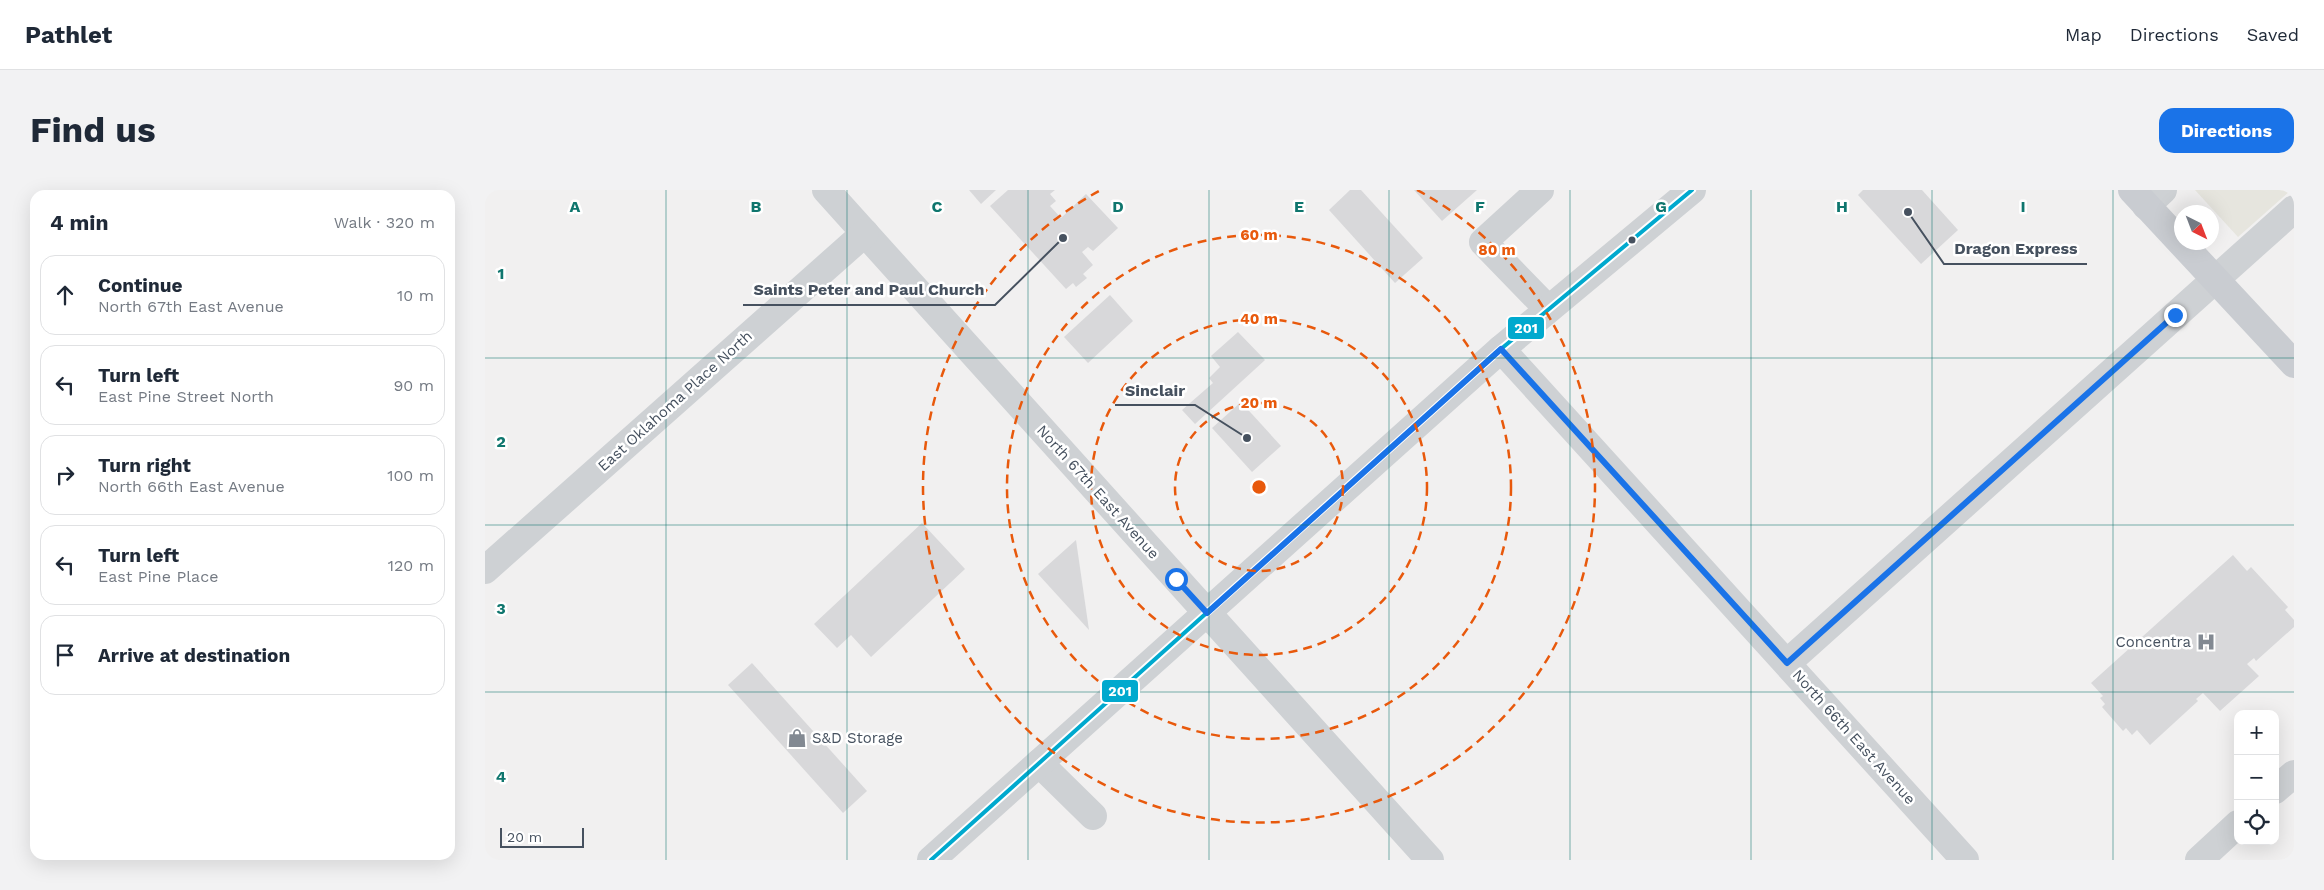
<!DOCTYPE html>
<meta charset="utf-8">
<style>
:root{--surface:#fff;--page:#f2f2f3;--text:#1f2937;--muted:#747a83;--line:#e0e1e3;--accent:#1a73e8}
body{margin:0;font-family:"Work Sans",sans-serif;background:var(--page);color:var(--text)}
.controls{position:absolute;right:15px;bottom:15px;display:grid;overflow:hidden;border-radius:10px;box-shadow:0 5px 20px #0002}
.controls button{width:45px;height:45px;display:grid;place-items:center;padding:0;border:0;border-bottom:1px solid var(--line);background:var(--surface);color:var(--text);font:25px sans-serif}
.compass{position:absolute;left:1689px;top:15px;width:45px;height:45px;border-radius:50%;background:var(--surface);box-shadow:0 5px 20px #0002;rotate:138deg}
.scale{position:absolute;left:15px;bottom:12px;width:84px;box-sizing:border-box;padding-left:5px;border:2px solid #46515f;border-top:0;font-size:14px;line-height:18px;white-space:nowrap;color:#46515f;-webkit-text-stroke:4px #fff;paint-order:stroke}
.stop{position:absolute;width:15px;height:15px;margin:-11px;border:4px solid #1a73e8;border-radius:50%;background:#fff}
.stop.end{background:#1a73e8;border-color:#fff;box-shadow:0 1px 5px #0008}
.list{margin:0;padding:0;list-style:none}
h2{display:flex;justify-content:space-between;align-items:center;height:65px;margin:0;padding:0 20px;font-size:21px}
h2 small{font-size:16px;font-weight:400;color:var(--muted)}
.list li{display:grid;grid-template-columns:32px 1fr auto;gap:15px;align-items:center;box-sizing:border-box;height:80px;margin:0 10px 10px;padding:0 10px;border:1px solid var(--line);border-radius:15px}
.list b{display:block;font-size:19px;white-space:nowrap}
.list p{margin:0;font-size:16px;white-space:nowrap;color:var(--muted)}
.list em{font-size:16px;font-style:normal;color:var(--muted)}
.icon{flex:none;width:28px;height:28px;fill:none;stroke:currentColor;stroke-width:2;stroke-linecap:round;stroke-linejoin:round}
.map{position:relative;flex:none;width:1809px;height:670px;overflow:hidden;border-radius:15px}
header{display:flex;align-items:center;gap:30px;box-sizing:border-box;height:70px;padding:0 25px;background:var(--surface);border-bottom:1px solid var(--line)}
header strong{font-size:24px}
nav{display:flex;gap:28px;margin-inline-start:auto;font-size:18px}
.intro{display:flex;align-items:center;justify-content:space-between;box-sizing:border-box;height:120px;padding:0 30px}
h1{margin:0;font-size:35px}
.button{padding:12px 22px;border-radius:15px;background:var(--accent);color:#fff;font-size:18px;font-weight:700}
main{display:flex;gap:30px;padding:0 30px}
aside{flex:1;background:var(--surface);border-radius:15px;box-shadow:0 5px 20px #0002}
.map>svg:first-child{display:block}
</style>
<header>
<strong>Pathlet</strong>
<nav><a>Map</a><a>Directions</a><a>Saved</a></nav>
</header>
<div class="intro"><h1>Find us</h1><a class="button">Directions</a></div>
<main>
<aside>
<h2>4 min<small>Walk · 320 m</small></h2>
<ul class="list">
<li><svg class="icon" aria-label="ahead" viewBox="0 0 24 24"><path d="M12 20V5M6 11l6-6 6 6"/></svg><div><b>Continue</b><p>North 67th East Avenue</p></div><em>10 m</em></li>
<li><svg class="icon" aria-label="left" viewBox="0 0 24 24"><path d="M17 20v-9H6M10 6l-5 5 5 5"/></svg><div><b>Turn left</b><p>East Pine Street North</p></div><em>90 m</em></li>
<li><svg class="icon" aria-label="right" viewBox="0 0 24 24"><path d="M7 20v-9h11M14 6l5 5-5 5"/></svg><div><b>Turn right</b><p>North 66th East Avenue</p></div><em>100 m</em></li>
<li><svg class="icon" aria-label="left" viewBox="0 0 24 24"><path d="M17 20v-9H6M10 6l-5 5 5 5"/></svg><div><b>Turn left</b><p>East Pine Place</p></div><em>120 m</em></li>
<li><svg class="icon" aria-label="arrive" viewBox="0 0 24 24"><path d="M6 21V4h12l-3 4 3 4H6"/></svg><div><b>Arrive at destination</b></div></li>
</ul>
</aside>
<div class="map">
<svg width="1809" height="670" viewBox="0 0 1809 670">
<rect width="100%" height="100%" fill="#f1f0f0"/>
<!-- commercial -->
<path fill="#e6e5de" d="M1710,0H1806L1753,47Z"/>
<!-- building -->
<g fill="#d8d8da">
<path d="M484,0H511L496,14Z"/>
<path d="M523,0H570L565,4L571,11L565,16L576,28L601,4L633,38L608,61L603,57L597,62L608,75L598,84L602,88L591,97L588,93L581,99L505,16Z"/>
<path d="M865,0H876L938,68L910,93L844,20Z"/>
<path d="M929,0H992L957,31Z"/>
<path d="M1378,0H1437L1473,40L1436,74L1373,5Z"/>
<path d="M625,105L648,131L603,173L579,147Z"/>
<path d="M753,142L780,170L710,234L697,220L728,193L724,188L735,177L726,166Z"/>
<path d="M756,212L796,256L767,282L727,238Z"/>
<path d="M437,333L480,379L386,467L366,445L352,458L329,434Z"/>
<path d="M591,350L604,440L553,384Z"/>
<path d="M1748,365L1762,381L1766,377L1803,417L1800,420L1809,430V437L1771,471L1769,468L1762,474L1774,486L1735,521L1718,503L1711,509L1713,511L1665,555L1652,540L1647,545L1641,538L1638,541L1617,517L1620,514L1615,508L1618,506L1606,493Z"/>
<path d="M267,473L382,601L358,623L243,495Z"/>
</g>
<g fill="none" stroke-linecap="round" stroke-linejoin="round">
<!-- minor -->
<g stroke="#ced1d4" stroke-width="28">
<path d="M341,0L945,670"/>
<path d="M1055,0L998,52L1063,119"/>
<path d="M1661,16L1678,0"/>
<path d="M1016,159L1480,670"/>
<path d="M0,380L380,43"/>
<path d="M1302,473L1809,19"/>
<path d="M554,573L608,626"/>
<path d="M1790,600L1809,584"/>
<path d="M446,670L1016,159L1207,0"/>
<path d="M1714,670L1753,634"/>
</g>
<!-- major -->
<path stroke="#c9ccd1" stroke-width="28" d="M1647,0L1809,174"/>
<!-- bus-1 casing -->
<g stroke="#fff" stroke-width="8">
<path id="bus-1" d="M446,670L1016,159L1207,0"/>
</g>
<!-- bus-1 -->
<use href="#bus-1" stroke="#00a9ce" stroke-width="4"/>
</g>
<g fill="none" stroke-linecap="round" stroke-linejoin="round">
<!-- route -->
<path stroke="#1a73e8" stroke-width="6" d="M691,389L722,423L1016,159L1302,473L1690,125"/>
</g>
<!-- grid -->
<path fill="none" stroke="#0f766e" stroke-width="1" stroke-opacity="0.55" d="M181,0V670M362,0V670M543,0V670M724,0V670M904,0V670M1085,0V670M1266,0V670M1447,0V670M1628,0V670M0,168H1809M0,335H1809M0,502H1809"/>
<!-- distance rings -->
<g fill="none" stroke="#e8590c" stroke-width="2.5" stroke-dasharray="9 6">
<circle cx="774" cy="297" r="84"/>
<circle cx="774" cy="297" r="168"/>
<circle cx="774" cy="297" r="252"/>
<path d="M932 0A336 336 0 1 1 616 0"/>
</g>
<!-- icons -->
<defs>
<g id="hospital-bare" transform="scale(1.5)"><path d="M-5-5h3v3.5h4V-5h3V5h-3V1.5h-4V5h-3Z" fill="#828992" stroke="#fff" stroke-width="2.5" paint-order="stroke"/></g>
<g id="shop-bare" transform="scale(1.5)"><path d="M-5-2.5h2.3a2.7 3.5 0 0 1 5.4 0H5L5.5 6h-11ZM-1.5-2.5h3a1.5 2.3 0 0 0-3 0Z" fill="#828992" stroke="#fff" stroke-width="2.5" paint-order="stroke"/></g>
</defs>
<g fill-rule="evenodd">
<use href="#hospital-bare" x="1721" y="452"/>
<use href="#shop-bare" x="312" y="548"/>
</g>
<!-- markers -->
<circle fill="#46515f" stroke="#fff" stroke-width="2" cx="1147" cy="50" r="4.5"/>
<g text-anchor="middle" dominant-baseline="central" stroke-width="5" stroke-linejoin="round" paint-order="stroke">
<!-- street labels -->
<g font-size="15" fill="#46515f" stroke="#fff">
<text transform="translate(190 211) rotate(-42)">East Oklahoma Place North</text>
<text transform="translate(613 302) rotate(48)">North 67th East Avenue</text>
<text transform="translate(1369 547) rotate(48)">North 66th East Avenue</text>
</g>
<!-- poi labels -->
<g font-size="15" fill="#46515f" stroke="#fff" text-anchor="end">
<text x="1706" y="452">Concentra</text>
<text x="327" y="548" text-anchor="start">S&amp;D Storage</text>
</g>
</g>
<g font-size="16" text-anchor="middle" font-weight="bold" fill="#0f766e" stroke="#fff" stroke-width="5" stroke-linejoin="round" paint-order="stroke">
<text x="90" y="22">A</text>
<text x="271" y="22">B</text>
<text x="452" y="22">C</text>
<text x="633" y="22">D</text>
<text x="814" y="22">E</text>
<text x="995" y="22">F</text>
<text x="1176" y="22">G</text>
<text x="1357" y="22">H</text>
<text x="1538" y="22">I</text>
<text x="16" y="89">1</text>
<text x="16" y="257">2</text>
<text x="16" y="424">3</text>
<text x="16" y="592">4</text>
</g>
<circle cx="774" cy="297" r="8" fill="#e8590c" stroke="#fff" stroke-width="2.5"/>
<g font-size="15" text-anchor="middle" font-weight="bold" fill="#e8590c" stroke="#fff" stroke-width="5" stroke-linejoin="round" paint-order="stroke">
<text x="774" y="50">60 m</text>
<text x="1012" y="65">80 m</text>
<text x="774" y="134">40 m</text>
<text x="774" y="218">20 m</text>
</g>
<!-- callouts -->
<path fill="none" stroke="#46515f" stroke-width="2" d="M1423 22L1459 74H1602M578 48L510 115H258M762 248L710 215H630"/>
<g fill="#46515f" stroke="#fff" stroke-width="2">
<circle cx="1423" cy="22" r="5"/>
<circle cx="578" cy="48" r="5"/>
<circle cx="762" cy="248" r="5"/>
</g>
<g font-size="16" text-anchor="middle" font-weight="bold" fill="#46515f" stroke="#fff" stroke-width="5" stroke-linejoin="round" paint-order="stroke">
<text x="1531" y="64">Dragon Express</text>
<text x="384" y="105">Saints Peter and Paul Church</text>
<text x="670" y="206">Sinclair</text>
</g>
<g stroke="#fff" stroke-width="2">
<rect x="1022" y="126" width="38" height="24" rx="5" fill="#00a9ce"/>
<rect x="616" y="489" width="38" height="24" rx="5" fill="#00a9ce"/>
</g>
<g font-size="14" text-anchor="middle" font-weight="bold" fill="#fff">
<text x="1041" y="143">201</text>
<text x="635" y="506">201</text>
</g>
</svg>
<div class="controls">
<button>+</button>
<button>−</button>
<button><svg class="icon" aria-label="locate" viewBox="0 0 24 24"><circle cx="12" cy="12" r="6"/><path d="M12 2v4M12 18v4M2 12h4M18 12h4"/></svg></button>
</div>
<svg class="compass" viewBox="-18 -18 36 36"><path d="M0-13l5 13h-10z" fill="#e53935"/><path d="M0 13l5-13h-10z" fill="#747a83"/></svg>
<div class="scale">20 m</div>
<div class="stop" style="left:691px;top:389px"></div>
<div class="stop end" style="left:1690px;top:125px"></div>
</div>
</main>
